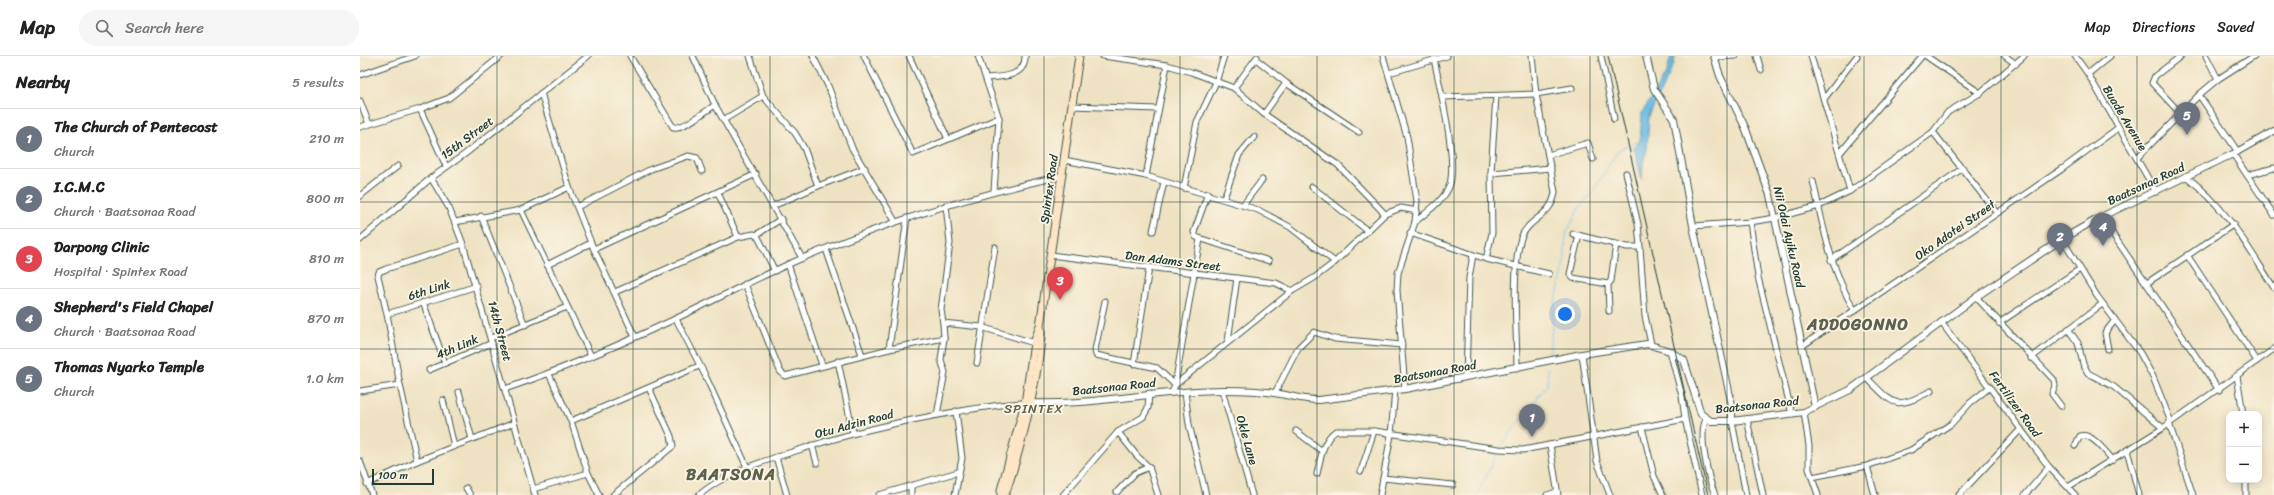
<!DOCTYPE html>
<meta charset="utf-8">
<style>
:root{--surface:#fff;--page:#f6f6f6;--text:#222;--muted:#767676;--line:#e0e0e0;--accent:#0f766e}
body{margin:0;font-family:Sriracha,sans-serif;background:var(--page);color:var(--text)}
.controls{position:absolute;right:12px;bottom:12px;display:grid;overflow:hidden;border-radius:8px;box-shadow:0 2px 10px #0003}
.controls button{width:36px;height:36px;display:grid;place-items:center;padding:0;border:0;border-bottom:1px solid var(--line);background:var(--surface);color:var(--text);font:20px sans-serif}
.scale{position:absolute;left:12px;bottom:10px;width:62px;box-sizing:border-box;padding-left:4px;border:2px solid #1f3d34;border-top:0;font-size:11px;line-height:14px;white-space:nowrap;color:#1f3d34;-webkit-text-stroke:3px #fcf5e5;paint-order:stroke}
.you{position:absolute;left:1205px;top:258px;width:14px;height:14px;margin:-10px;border:3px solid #fff;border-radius:50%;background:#1a73e8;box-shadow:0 0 0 6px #1a73e833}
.badge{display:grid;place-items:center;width:26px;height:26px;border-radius:50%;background:var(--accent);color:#fff;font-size:13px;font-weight:700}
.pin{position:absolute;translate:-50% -33px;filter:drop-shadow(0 1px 2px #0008)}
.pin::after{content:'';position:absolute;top:21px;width:14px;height:12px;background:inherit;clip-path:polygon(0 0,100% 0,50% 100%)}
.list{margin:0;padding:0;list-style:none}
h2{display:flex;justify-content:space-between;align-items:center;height:52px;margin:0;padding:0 16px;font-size:17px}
h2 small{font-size:13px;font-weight:400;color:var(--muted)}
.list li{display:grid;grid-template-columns:26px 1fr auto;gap:12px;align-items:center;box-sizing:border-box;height:60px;padding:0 16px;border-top:1px solid var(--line)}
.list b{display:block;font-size:15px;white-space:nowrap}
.list p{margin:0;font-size:13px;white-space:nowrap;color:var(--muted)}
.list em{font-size:13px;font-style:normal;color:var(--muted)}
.icon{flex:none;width:22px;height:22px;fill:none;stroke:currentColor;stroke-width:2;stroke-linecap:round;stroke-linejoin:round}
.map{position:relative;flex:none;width:1914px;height:439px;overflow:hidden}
header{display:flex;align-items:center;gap:24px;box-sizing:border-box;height:56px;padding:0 20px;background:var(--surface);border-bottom:1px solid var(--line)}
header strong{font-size:19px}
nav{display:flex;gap:22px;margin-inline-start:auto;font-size:14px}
.search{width:280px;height:36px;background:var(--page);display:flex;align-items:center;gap:10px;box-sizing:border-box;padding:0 14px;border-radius:22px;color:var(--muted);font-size:15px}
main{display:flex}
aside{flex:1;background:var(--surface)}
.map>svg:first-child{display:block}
</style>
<header>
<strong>Map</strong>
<div class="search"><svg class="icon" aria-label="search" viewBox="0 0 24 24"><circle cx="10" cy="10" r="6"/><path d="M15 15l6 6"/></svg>Search here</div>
<nav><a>Map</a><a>Directions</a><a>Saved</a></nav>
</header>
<main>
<aside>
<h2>Nearby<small>5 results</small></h2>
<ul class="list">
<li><span class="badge" style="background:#6b7280">1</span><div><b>The Church of Pentecost</b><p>Church</p></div><em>210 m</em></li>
<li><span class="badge" style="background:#6b7280">2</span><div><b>I.C.M.C</b><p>Church · Baatsonaa Road</p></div><em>800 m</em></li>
<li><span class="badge" style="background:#e0444e">3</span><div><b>Darpong Clinic</b><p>Hospital · Spintex Road</p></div><em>810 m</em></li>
<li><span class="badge" style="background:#6b7280">4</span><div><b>Shepherd's Field Chapel</b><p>Church · Baatsonaa Road</p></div><em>870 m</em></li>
<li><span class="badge" style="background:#6b7280">5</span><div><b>Thomas Nyarko Temple</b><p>Church</p></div><em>1.0 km</em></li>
</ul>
</aside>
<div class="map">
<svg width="1914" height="439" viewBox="0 0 1914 439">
<rect width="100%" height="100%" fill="#fcf5e5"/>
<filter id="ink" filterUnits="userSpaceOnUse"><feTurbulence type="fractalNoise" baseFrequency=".025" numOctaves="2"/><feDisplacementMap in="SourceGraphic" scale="8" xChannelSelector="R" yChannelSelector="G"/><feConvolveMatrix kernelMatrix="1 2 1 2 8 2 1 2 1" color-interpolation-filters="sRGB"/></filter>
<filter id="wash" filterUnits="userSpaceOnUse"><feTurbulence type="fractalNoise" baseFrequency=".012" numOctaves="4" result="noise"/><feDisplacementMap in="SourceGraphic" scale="16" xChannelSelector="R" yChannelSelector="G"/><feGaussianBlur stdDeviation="0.9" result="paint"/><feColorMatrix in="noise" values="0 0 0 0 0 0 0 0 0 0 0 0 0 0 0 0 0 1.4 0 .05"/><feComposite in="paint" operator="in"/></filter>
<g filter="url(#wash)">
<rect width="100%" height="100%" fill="#efe2c2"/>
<!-- water -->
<path fill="#6ebee9" stroke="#467e8e" d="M1311,0H1315L1314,8L1289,60L1287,93L1283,107L1282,124L1274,91L1280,85L1282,57L1307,16Z"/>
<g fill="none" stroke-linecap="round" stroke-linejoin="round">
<!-- stream -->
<g stroke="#6ebee9" stroke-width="1">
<path d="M1308,22L1312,12"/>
<path d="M1271,88L1278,86"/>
<path d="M1189,300L1194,252L1204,211L1206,178L1221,149L1231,139L1258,94L1267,90"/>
<path d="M1140,391L1187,329L1188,312"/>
<path d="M1117,439L1136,400"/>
</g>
</g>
</g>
<g filter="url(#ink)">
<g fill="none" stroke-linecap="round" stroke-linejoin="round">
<!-- minor casing -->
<g stroke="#3e5649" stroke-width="7">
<g id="minor">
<path d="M270,0L313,71C322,74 346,55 355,49"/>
<path d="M333,0L355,49L442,202"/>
<path d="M390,0L403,40L435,77L444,92L458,130"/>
<path d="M453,0L468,30L492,92L535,165"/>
<path d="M504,0L553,98L639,62"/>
<path d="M549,0L588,83"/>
<path d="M618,0L639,62L634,135"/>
<path d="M743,0L807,9L831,16L874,32L904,58L978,109L1025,158"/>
<path d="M1023,0L1047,81L1057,145L1055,166L1038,217L1037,234L1045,333"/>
<path d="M1241,0L1254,63"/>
<path d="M1397,0L1401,14"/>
<path d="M1451,0L1490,135"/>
<path d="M1566,0L1620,37"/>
<path d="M1645,0L1656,8"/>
<path d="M1715,0L1728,18L1796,136"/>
<path d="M1821,0L1795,20L1792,27L1821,58"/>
<path d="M1846,0L1858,23"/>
<path d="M1354,1L1376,0"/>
<path d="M896,3L926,27L999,76"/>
<path d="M1029,17L1087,0"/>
<path d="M1728,18L1750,0"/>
<path d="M0,19L55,0"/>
<path d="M626,22C641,21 666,21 665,0"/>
<path d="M874,32L897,1"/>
<path d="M181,37L209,131L231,187L275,281"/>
<path d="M1839,39L1878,96"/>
<path d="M1082,41L1176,38L1212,32"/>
<path d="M1464,43L1497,0"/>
<path d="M0,45L9,68"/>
<path d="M712,50L797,53"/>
<path d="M60,53L86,110"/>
<path d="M904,58L926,27"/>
<path d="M365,63L403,40"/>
<path d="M0,71L60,53L89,42L141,0"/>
<path d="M1573,76L1636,156"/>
<path d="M1480,97L1562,0"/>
<path d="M1873,98L1887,119L1914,112"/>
<path d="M1188,99L1228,87L1233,103"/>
<path d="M1777,102L1840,38L1858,23L1894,0"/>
<path d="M704,104L786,120L898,154L930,171L975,206"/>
<path d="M1131,117L1191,112"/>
<path d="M1266,117L1278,168L1280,191"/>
<path d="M1887,119L1914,159"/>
<path d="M786,120L807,9"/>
<path d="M1827,121C1866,151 1888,191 1914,232"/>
<path d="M71,122L89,152L103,188L175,439"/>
<path d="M1453,125C1463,170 1471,215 1495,255"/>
<path d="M952,131L1008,175"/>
<path d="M824,132L837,66L856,26L864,0"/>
<path d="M358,137L378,181"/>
<path d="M848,137L834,176L836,181L909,205"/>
<path d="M0,140L38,110"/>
<path d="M864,142L879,99L894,81"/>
<path d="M586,149L590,187L581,254L583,267L621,271L674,287"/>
<path d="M883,149L902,124"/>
<path d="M413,150L458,130L505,112"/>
<path d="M217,151L291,113L328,100L337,102L342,115"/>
<path d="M161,154L231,300"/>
<path d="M121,160L165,269"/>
<path d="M1741,161L1859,334"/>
<path d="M95,166L161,154L209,131"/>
<path d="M1055,166C1067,156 1086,143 1090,128C1097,101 1080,32 1074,3"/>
<path d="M1390,166L1398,221L1432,358"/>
<path d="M1333,170L1390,166L1415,162L1459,150L1490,135L1573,76L1588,56L1620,37L1664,0"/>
<path d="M793,175L804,126"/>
<path d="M1050,177L1126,203L1189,218"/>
<path d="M1213,178L1267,191H1280L1285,260L1291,288"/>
<path d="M396,179L421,163"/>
<path d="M1219,179L1210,218L1213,222L1248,228L1251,225L1256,188"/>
<path d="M1702,183L1737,240L1780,297L1793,321L1811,366"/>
<path d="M0,184L71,122L105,98L228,0"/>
<path d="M234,193L396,118"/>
<path d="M466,193L502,299"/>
<path d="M690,199L916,227L932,235"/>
<path d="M1827,199L1897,305"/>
<path d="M1126,203L1132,177L1131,117L1136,40"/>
<path d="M1471,204L1603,112"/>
<path d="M428,208L462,309"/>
<path d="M187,209L231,187"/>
<path d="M1787,227L1874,168"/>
<path d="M385,228L420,315L425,320L529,293L584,282"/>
<path d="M1248,228L1249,255"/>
<path d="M255,236L378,181L394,178L398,181L415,215"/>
<path d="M1616,241L1694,324L1695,330L1692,338L1701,350"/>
<path d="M745,245L735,294L736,299L797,312L815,329"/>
<path d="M63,246L85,307"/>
<path d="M27,258L117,230"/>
<path d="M316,263L345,319L387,411"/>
<path d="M1581,266L1689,411L1715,439"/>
<path d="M1639,267L1720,213"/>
<path d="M1708,273L1718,287L1723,308L1728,317L1754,331L1803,372"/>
<path d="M131,282L207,251"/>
<path d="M868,285L877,222"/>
<path d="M1442,290L1702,113L1758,72"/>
<path d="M529,293L547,162"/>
<path d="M1748,293L1745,277L1755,264"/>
<path d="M1310,295L1322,340L1325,363L1342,439"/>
<path d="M1222,298L1237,405L1250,439"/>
<path d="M1671,302L1742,248"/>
<path d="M478,305L493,377"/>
<path d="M617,307L635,191"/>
<path d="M774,308L789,212"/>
<path d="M1157,312C1157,276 1151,215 1161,182C1168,162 1192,161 1195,136L1176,38L1172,0"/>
<path d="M69,314L132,287"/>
<path d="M189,318L211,365L228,417L239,439"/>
<path d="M1877,320L1883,358"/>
<path d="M1106,321L1109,222L1113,199"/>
<path d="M1507,322C1535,350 1534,354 1571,335"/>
<path d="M815,329L840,183"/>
<path d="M145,333C203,313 260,289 315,263C353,245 391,225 429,208C517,169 607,141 701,120"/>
<path d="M862,334L892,439"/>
<path d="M0,335L40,329"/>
<path d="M99,336L112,383"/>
<path d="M825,336L829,368L846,439"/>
<path d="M812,337L815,329L932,235L954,222L975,206L1025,158L1041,152L1057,155"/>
<path d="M915,337L938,292L954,276L975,283L1042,289"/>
<path d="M83,344L94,390"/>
<path d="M1444,356L1449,390V413L1458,439"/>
<path d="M577,359L585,316L581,304L584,282L583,267"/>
<path d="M1346,363C1338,379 1348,422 1355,439"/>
<path d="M1387,363L1403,439"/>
<path d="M211,365L339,310"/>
<path d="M1372,365L1386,439"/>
<path d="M1809,367L1833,439"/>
<path d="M1282,371L1294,420L1303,439"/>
<path d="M936,375L962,395"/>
<path d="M758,376L777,400L789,411L798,439"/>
<path d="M452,389L457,407"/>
<path d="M1190,389L1198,439"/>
<path d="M1715,390L1720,380C1732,376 1746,397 1753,404"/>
<path d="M1767,394L1779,439"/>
<path d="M416,401L427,439"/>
<path d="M0,405L12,439"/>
<path d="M57,405L40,329L27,258L18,220L19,216L26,213L103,188"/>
<path d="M1507,410L1515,439"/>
<path d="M1001,415L1014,375"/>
<path d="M957,418C960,405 963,382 976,375H1014L1139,393L1163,394L1325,363"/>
<path d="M1452,421L1507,410L1551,394L1591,368L1610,347L1630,331"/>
<path d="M1023,422L1093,429"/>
<path d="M1886,424V439"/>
<path d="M7,428L57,405L154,367"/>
<path d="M551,430V439"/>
<path d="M1708,431L1803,372L1914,293"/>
<path d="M106,432L110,439"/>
<path d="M173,433L228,417"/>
<path d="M757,436L775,417L789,411"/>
<path d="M253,439L313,390L311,380L289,332"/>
<path d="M339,439C364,418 395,408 426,398C476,381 526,368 578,359C607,354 636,348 665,347"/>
<path d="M519,439L598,416"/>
<path d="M595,439L602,402L596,355"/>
<path d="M703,439L758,376L783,361L788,352L789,337"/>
<path d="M1020,439L1031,379L1035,334"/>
<path d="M1187,439L1197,436"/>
<path d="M1599,439L1661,373"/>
<path d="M1665,439L1689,411"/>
</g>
</g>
<!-- tertiary casing -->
<g stroke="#3e5649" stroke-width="8">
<g id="tertiary">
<path d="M1286,0L1294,33L1314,63L1333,170L1372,349V365"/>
<path d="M1354,0L1360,20L1385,71L1410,139L1455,351"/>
<path d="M667,347C732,350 797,334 863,334C880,334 897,334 914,337C929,339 943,344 959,344L1045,333L1222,298L1287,288L1310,295L1324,304L1341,358L1351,365H1372L1444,356L1490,334L1616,241L1702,183L1741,161L1873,98L1914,75"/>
</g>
</g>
<!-- secondary casing -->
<g stroke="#3e5649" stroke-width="9">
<g id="secondary">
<path d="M642,438L646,436C659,397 669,359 676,319C678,304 682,289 681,273"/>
<path d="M641,439V434L665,347L674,287L680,270L719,0"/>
</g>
</g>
<!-- minor -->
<use href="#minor" stroke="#fff" stroke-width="5"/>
<!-- tertiary -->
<use href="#tertiary" stroke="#fff" stroke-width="6"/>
<!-- secondary -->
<use href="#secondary" stroke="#fde5c5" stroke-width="7"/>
<!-- rail -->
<path stroke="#1f3d34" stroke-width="1" d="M1248,0L1348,439"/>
</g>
</g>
<!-- grid -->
<path fill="none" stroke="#1f3d34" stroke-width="1" stroke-opacity="0.55" d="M137,0V439M273,0V439M410,0V439M547,0V439M684,0V439M820,0V439M957,0V439M1094,0V439M1230,0V439M1367,0V439M1504,0V439M1641,0V439M1777,0V439M0,146H1914M0,293H1914"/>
<g text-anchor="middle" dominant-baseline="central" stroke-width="3.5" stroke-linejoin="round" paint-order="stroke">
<!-- street labels -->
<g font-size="12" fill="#1f3d34" stroke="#fcf5e5">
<text transform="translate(1765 62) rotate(59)">Buade Avenue</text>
<text transform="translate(107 82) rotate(-37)">15th Street</text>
<text transform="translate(1786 128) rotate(-25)">Baatsonaa Road</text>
<text transform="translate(689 133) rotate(-82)">Spintex Road</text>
<text transform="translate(1595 174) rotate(-35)">Oko Adotei Street</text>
<text transform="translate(1429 181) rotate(77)">Nii Odai Ayiku Road</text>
<text transform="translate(813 205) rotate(7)">Dan Adams Street</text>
<text transform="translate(69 234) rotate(-17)">6th Link</text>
<text transform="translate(140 275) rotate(75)">14th Street</text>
<text transform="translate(97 291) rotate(-23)">4th Link</text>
<text transform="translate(1075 316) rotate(-10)">Baatsonaa Road</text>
<text transform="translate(754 331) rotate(-6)">Baatsonaa Road</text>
<text transform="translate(1655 348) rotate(54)">Fertilizer Road</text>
<text transform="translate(1397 349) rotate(-6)">Baatsonaa Road</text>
<text transform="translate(494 368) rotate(-15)">Otu Adzin Road</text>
<text transform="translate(887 384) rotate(74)">Okle Lane</text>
</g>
<!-- neighbourhood labels -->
<g font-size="13" letter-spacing="1" fill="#5e614e" stroke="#fcf5e5">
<text x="674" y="352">SPINTEX</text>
</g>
<!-- district labels -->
<g font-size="16" font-weight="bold" letter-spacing="1" fill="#5e614e" stroke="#fcf5e5">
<text x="1498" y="268">ADDOGONNO</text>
<text x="371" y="418">BAATSONA</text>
</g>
</g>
</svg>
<div class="controls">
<button>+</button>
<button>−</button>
</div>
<div class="scale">100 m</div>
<div class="you"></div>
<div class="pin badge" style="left:1172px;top:381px;background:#6b7280">1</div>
<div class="pin badge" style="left:1700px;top:200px;background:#6b7280">2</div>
<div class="pin badge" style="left:700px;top:244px;background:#e0444e">3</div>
<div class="pin badge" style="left:1743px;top:190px;background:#6b7280">4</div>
<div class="pin badge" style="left:1827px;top:79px;background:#6b7280">5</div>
</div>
</main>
